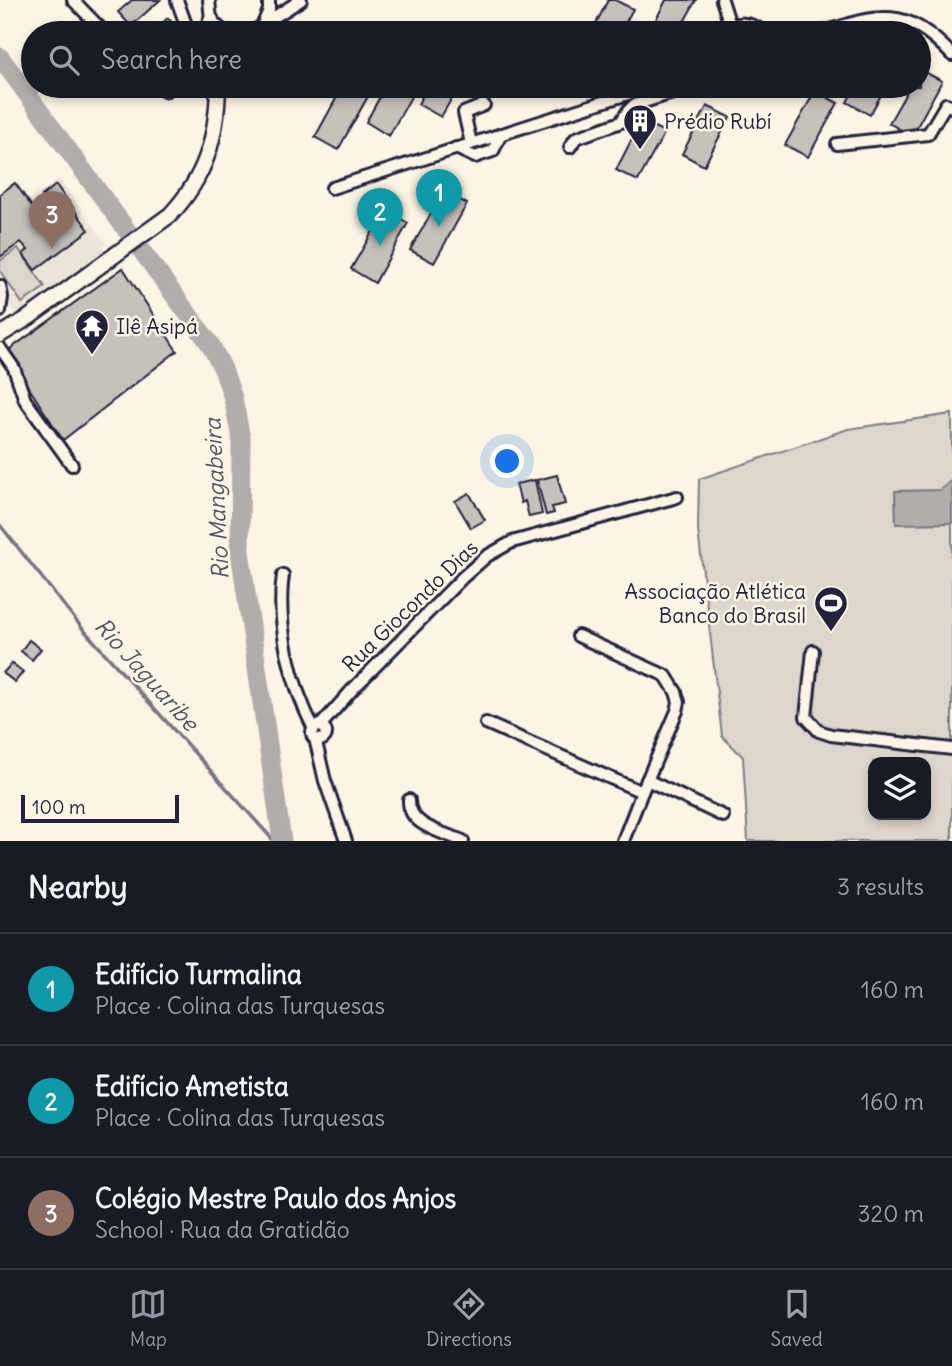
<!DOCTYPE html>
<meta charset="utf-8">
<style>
:root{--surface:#171b24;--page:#20242c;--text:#f1f3f6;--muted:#9ea1a6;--line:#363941;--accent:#9495a2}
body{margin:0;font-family:Delius,sans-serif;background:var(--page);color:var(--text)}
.controls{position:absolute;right:21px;bottom:21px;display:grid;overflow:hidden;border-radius:14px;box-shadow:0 4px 10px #0003}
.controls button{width:63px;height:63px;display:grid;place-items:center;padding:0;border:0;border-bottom:2px solid var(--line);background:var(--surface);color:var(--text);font:35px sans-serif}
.scale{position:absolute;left:21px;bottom:18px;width:158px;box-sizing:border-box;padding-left:7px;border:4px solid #22223b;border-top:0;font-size:19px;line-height:24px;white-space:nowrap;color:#22223b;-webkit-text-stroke:5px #fcf5e5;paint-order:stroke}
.you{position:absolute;left:508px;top:462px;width:24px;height:24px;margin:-18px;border:5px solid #fff;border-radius:50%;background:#1a73e8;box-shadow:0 0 0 10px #1a73e833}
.badge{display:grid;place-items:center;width:46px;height:46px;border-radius:50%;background:var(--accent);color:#fff;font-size:23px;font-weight:700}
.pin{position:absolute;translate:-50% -58px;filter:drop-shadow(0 2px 4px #0008)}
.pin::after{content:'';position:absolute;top:37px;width:24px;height:21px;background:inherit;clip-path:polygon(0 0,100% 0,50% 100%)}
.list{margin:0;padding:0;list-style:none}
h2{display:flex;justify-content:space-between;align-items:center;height:91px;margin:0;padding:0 28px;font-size:30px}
h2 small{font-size:23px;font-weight:400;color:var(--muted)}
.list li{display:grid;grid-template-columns:46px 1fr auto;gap:21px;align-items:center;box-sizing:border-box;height:112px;padding:0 28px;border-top:2px solid var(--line)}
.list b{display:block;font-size:26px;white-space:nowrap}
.list p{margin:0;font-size:23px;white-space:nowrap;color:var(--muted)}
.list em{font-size:23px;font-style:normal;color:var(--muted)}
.icon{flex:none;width:38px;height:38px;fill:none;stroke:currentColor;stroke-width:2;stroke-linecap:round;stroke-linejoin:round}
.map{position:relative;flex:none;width:952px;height:841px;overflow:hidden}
.search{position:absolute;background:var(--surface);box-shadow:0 4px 10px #0003;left:21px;right:21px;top:21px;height:77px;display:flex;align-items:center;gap:18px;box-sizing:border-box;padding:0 24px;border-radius:38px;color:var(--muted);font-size:26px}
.sheet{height:427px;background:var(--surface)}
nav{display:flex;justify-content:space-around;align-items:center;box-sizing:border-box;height:98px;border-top:2px solid var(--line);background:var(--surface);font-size:19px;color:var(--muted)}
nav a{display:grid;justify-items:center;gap:4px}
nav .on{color:var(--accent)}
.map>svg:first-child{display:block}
</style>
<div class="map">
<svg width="952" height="841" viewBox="0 0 952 841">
<rect width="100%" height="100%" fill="#fcf5e5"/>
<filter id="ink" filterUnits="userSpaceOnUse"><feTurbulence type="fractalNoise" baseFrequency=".0143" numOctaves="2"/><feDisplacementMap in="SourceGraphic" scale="14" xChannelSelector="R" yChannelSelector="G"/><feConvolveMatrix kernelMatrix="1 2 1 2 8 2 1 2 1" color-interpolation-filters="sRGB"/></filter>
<g filter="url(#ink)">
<!-- built -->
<path fill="#ece5d8" d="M59,179L106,243L100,255L15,315L9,305V289L0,276V193L16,181L37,209L45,203L39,194Z"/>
<!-- green -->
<g fill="#dcd6cc" stroke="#7f7c84" stroke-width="2" fill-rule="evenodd">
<path d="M18,248L45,287L22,303L0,271V261Z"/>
<path d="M952,414V841H748L743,757L722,736L698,530L699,479L848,429ZM873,762H926V815H873Z"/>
</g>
<!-- water -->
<path fill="#b2adab" stroke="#78757e" stroke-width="2" d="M952,480V523L896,524L895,491L940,490Z"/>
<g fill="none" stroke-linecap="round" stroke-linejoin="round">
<!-- stream -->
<path stroke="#78757e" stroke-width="3.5" d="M0,525L82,628L274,841"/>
<!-- river -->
<path stroke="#b2adab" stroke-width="19" d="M0,57L210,344L223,369L233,398L241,438L240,551L282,841"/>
</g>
<!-- building -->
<g fill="#c6c1bb" stroke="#22223b" stroke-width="2">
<path d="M132,0H160L131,26L118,12Z"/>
<path d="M608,0H615L633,9L620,33H591Z"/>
<path d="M666,0H696L678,33H649Z"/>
<path d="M168,18L180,32L178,33H151Z"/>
<path d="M919,69L942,81L912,136L889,123L910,86H919Z"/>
<path d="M343,86H363L371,91L338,150L315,137Z"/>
<path d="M386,86H417L389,136L366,122Z"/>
<path d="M428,86H459L441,117L418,104Z"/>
<path d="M856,86H886L870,115L847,102Z"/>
<path d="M815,91L838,103L808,157L785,145Z"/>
<path d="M707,106L730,117L704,166L682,154Z"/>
<path d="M641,121L665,132L638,181L616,170Z"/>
<path d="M15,183L40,218L52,209L42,196L56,185L89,230L35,270L23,254L28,250L21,242L0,257V194Z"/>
<path d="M444,191L467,204L434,263L410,250Z"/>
<path d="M385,210L408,223L375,283L351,269Z"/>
<path d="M123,268L177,351L63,440L27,385L13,360L10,349Z"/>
<path d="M557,475L565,504L552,507L554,513L546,515L537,480Z"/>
<path d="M535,480L542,514L529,517L525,501L521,503L516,484Z"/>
<path d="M469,493L485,520L471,528L455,501Z"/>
<path d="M29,640L41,649L32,660L21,651Z"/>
<path d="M12,663L23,672L15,682L3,673Z"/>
</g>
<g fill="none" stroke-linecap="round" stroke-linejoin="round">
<!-- minor casing -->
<g stroke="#22223b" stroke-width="16">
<g id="minor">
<path d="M73,0L105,33"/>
<path d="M177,0L189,33"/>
<path d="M209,0L211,20L225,33"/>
<path d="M722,0L730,25"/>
<path d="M264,22L269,10V0"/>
<path d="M262,25L301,0"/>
<path d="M717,33C731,21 750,20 764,33"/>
<path d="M820,33C880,14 905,5 952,55"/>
<path d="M154,86L165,91L173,86"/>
<path d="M726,86L745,89L756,86"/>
<path d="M471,143L464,113L484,105"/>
<path d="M837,144L928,134L946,104L952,107"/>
<path d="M570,147L576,138L621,122L628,111L634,105L676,92L680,86"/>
<path d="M456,148L475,157L493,151L501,134"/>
<path d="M332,188L653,86"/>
<path d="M0,286L2,297L0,311"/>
<path d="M0,348L14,368L25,400L72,465"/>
<path d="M283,575C276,625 291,684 314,729"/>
<path d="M578,636L666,676L676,692L679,702L677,711L642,792L623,841"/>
<path d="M813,651L806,717L819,731L831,735L952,749"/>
<path d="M486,723L642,792"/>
<path d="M320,726L352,690L463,577L487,556L512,542L677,497"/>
<circle cx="319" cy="733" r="7"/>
<path d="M315,738L325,781L346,841"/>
<path d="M647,780L723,816"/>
<path d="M409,800C408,826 442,832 463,841"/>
</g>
</g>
<!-- major casing -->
<g stroke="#22223b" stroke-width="19">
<g id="major">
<path d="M211,20L214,33"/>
<path d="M255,33L258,30"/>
<path d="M0,335L28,318L170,215C206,177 217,137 218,86"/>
</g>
</g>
<!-- minor -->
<use href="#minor" stroke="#fcf5e5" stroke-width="10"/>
<!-- major -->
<use href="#major" stroke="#fcf5e5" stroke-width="14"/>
</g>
</g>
<!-- icons -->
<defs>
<g id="building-pin" transform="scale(1.75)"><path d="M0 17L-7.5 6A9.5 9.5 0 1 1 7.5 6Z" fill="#22223b" stroke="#fcf5e5"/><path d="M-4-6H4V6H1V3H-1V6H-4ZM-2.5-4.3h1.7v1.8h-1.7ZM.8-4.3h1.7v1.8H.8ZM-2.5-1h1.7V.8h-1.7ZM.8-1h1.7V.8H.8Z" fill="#fff"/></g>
<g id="temple-pin" transform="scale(1.75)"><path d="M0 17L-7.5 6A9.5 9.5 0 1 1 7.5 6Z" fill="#22223b" stroke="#fcf5e5"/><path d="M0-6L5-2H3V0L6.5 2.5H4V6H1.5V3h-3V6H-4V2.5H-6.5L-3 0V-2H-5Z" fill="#fff"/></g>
<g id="stadium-pin" transform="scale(1.75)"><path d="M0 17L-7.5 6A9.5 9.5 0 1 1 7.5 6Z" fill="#22223b" stroke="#fcf5e5"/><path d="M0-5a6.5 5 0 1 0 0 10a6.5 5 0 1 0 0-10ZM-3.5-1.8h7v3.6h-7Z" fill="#fff"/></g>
</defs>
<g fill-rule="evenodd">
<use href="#building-pin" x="640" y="121"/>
<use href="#temple-pin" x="92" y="326"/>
<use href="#stadium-pin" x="831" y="603"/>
</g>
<g text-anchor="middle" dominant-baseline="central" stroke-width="5" stroke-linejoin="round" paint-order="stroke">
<!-- poi labels -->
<g font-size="21" fill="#22223b" stroke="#fcf5e5" text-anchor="start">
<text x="664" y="121">Prédio Rubí</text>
<text x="116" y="326">Ilê Asipá</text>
<text x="806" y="591" text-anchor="end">Associação Atlética<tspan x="806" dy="24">Banco do Brasil</tspan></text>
</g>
<!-- street labels -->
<g font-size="21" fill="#22223b" stroke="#fcf5e5">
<text transform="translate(410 606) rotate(-44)">Rua Giocondo Dias</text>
</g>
<!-- water labels -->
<g font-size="23" font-style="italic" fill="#545362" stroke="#fcf5e5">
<text transform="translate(216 499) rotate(-93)">Rio Mangabeira</text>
<text transform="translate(147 674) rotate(48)">Rio Jaguaribe</text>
</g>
</g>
</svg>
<div class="controls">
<button><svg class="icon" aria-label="layers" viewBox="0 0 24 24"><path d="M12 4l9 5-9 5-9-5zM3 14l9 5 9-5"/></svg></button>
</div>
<div class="scale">100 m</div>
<div class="you"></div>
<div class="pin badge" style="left:439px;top:227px;background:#0f9aa8">1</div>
<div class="pin badge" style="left:380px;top:246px;background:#0f9aa8">2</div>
<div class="pin badge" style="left:52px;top:249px;background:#8d6e63">3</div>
<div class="search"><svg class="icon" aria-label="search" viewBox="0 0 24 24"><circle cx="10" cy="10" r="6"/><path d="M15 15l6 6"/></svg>Search here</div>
</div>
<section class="sheet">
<h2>Nearby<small>3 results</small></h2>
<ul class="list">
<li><span class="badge" style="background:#0f9aa8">1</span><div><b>Edifício Turmalina</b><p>Place · Colina das Turquesas</p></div><em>160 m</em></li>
<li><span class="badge" style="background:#0f9aa8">2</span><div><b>Edifício Ametista</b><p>Place · Colina das Turquesas</p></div><em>160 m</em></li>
<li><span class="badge" style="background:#8d6e63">3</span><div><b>Colégio Mestre Paulo dos Anjos</b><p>School · Rua da Gratidão</p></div><em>320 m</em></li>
</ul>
</section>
<nav>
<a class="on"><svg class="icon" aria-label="map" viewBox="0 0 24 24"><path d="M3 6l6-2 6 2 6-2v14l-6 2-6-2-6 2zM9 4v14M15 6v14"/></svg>Map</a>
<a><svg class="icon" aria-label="directions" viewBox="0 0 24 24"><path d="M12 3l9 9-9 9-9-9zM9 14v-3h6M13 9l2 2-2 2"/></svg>Directions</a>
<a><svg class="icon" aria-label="saved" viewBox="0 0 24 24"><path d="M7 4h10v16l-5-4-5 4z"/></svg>Saved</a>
</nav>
